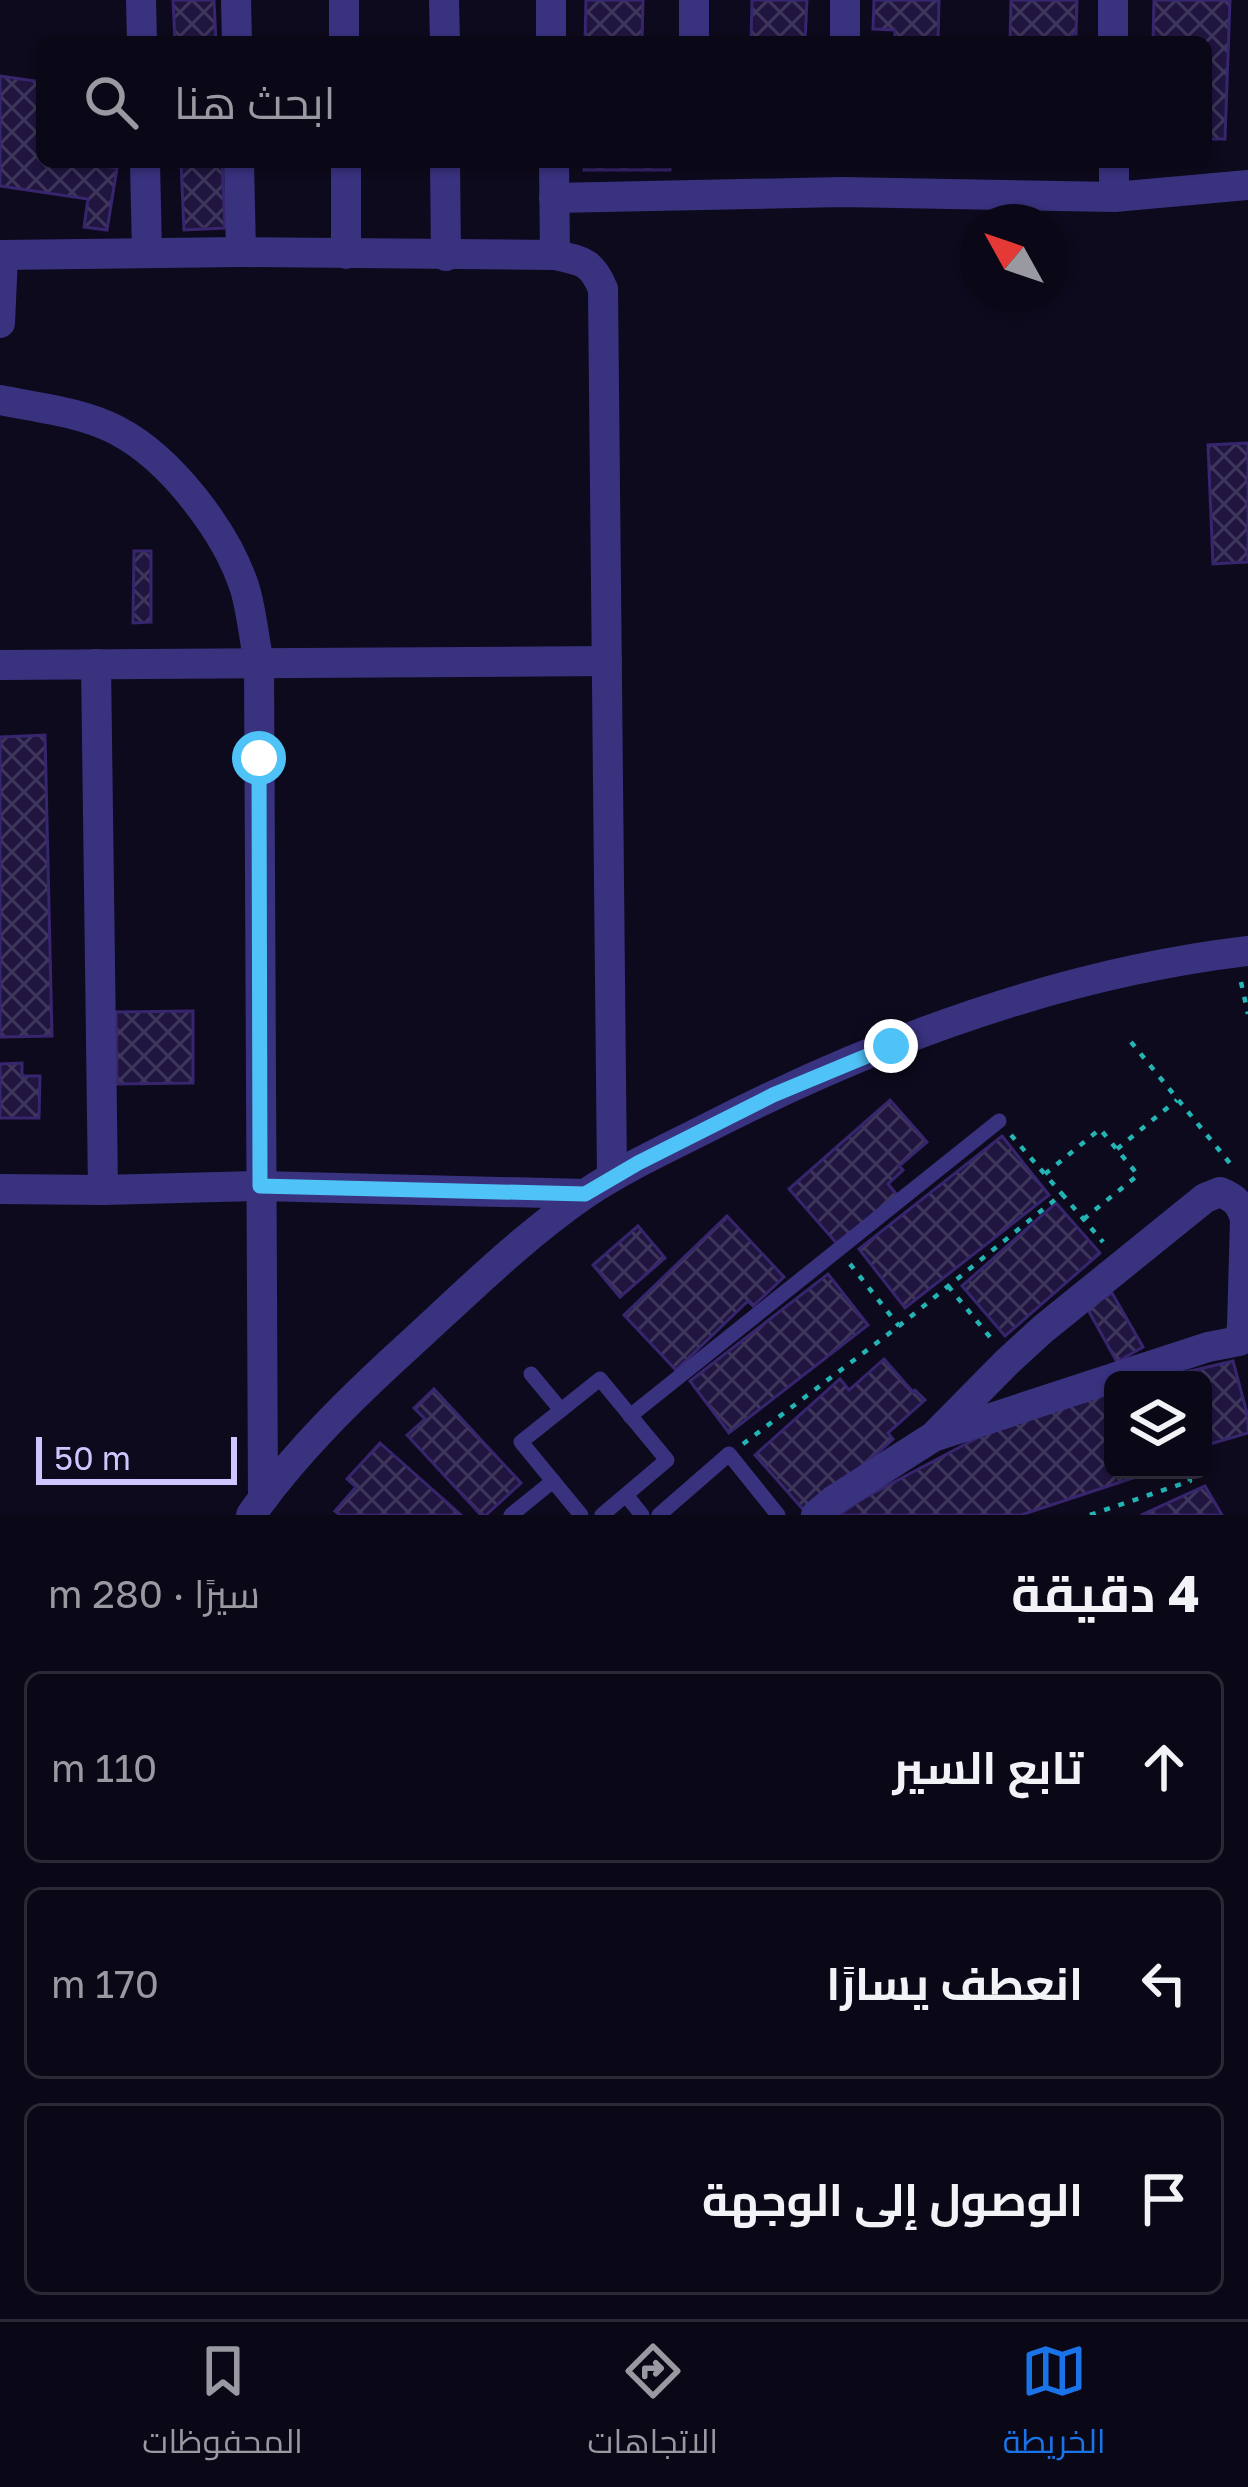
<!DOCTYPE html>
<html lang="ar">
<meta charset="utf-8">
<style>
:root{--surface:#0a0816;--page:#13111f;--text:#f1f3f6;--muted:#999aa1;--line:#2a2935;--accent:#1a73e8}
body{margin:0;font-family:"Golos Text",Cairo,sans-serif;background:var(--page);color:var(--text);direction:rtl}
.controls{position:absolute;right:36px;bottom:36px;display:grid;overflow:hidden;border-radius:18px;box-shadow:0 3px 9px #0004}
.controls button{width:108px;height:108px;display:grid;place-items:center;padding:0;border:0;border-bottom:3px solid var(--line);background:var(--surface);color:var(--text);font:60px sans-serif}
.compass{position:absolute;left:960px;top:204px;width:108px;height:108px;border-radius:50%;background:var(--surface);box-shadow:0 3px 9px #0004;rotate:310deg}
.scale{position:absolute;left:36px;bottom:30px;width:201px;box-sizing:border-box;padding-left:12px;border:6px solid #cfc6ff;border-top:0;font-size:33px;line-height:42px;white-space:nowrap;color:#cfc6ff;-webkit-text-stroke:9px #0e0a1d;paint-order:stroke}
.stop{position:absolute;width:36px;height:36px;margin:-27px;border:9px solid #4fc3f7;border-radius:50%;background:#fff}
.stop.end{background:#4fc3f7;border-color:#fff;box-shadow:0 3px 12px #0008}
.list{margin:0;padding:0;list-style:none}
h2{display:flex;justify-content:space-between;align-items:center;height:156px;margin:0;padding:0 48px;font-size:51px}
h2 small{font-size:39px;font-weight:400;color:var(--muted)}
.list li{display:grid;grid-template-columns:78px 1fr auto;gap:36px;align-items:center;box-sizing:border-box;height:192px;margin:0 24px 24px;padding:0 24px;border:3px solid var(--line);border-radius:18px}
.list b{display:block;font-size:45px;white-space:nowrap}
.list em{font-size:39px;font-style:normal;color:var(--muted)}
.icon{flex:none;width:66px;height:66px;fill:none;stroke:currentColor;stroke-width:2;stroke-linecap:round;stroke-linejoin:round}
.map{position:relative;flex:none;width:1248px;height:1515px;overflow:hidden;direction:ltr}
.search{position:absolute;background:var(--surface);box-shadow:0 3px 9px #0004;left:36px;right:36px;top:36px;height:132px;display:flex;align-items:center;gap:30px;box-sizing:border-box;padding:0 42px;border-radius:18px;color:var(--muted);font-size:45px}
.sheet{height:804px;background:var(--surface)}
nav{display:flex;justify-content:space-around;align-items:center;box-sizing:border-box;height:168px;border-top:3px solid var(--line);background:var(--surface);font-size:33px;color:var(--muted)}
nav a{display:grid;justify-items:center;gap:6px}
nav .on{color:var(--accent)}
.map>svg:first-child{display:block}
</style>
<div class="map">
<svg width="1248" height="1515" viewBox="0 0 1248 1515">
<defs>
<pattern id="building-cross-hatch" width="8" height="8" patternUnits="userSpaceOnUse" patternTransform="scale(3)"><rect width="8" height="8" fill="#20153f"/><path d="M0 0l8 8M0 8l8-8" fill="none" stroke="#3f365c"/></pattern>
</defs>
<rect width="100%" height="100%" fill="#0e0a1d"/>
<!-- building -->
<g fill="url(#building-cross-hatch)" stroke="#37256d" stroke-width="3">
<path d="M173,0H214L216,42H175Z"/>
<path d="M586,0H643L642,42H585Z"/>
<path d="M752,0H807L805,42H751Z"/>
<path d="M874,0H939L938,42H895V30L873,29Z"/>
<path d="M1011,0H1077L1076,34H1072L1071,42H1010Z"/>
<path d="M1154,0H1230L1225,139H1206V42H1153Z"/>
<path d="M0,76L42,82V162H75L117,168L107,230L84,227L88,199L0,186Z"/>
<path d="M181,162H222L225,228L184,230Z"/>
<path d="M585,162H670V170H584Z"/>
<path d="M1248,443V562L1213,564L1208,445Z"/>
<path d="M134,551H151V622L133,623Z"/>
<path d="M45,735L52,1036L0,1037V737Z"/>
<path d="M193,1011V1083L117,1084L116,1012Z"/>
<path d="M22,1063V1076H40L39,1118H0V1064Z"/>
<path d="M890,1100L927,1142L899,1166L903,1170L888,1184L898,1196L839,1246L789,1189Z"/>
<path d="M1002,1136L1049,1195L905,1308L859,1249Z"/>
<path d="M1056,1203L1100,1253L1005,1336L962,1286Z"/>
<path d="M727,1216L784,1277L753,1306L748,1301L676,1370L624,1315Z"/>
<path d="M638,1226L665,1258L620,1297L593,1265Z"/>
<path d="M828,1274L868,1325L729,1433L690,1381Z"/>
<path d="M1112,1293L1143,1347L1117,1362L1087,1308Z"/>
<path d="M884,1359L913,1392L915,1390L925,1400L888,1433L893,1439L808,1515L755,1455L840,1379L849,1390Z"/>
<path d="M1233,1361L1248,1417V1433L1203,1446V1380H1152Z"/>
<path d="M434,1389L521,1483L486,1515H481L407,1435L425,1419L414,1408Z"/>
<path d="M1113,1390V1470H1157L1021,1515H838L864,1498L981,1436Z"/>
<path d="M380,1443L461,1515H340L335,1511L356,1487L347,1479Z"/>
<path d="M1205,1486L1222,1515H1141Z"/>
</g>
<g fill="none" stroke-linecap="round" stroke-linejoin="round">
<!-- path -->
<g stroke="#24b4b3" stroke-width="4.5" stroke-dasharray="6 9" stroke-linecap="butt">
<path d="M1241,982L1248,1014"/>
<path d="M1131,1042L1233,1167"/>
<path d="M1011,1135L1062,1194"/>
<path d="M1117,1149L1177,1100"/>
<path d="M1045,1174L1100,1129L1138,1175L1085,1218"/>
<path d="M850,1264L899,1326"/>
<path d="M948,1286L990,1337"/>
<path d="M743,1444L899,1326L1062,1194L1103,1242"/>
<path d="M1090,1515L1190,1481L1188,1470"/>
</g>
<!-- lane -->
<g stroke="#39327f" stroke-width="15">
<path d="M531,1374L561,1410"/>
<path d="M630,1416L999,1121"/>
<path d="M626,1495L642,1515"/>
<path d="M511,1515L553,1481"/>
<path d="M581,1515L521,1442L600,1379L667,1460L602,1515"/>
<path d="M659,1515L729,1454L778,1515"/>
</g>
<!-- street -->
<g stroke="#39327f" stroke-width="30">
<path d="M141,0L142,42"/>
<path d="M236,0L237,42"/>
<path d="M344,0V42"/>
<path d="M444,0L445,42"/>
<path d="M551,0V42"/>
<path d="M694,0V42"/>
<path d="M1113,0V42"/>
<path d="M845,42V0"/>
<path d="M145,162L147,253"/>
<path d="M239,162L241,252"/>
<path d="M346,162V254"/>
<path d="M445,162L446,256"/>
<path d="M554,162L555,255"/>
<path d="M1114,162V197"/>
<path d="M554,198L842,192L1114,197L1248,185"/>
<path d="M0,255L241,252L555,255C583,261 592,262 603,289L612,1177"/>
<path d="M0,323L3,255"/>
<path d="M0,400C39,408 82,412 118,431C171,459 227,532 245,589C252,613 254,639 259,663L263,1498"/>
<path d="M96,664L103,1190"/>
<path d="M0,665L607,661"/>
<path d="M0,1189L103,1190L260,1186L585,1194"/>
<path d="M251,1515C294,1454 350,1399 406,1348C464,1295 520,1239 585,1194C625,1167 670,1147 713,1125C880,1040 1062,973 1248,951"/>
<path d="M816,1515L834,1500L933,1437L1007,1362L1043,1329L1205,1198L1220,1192C1235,1198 1240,1203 1245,1219L1242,1327L1239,1341L1208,1347L933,1437"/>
</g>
</g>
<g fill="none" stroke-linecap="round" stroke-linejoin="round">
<!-- route -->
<path stroke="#4fc3f7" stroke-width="15" d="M259,758L260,1186L585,1194L638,1163L773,1095L891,1046"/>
</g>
</svg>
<div class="controls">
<button><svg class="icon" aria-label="layers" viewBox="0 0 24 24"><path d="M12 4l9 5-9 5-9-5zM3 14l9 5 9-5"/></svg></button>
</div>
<svg class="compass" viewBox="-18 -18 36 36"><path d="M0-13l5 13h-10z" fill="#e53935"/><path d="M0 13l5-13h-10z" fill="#999aa1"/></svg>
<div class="scale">50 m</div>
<div class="stop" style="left:259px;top:758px"></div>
<div class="stop end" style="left:891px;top:1046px"></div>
<div class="search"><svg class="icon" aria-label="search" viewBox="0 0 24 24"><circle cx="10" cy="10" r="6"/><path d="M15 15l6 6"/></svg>ابحث هنا</div>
</div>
<section class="sheet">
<h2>4 دقيقة<small>سيرًا · 280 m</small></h2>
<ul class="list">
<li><svg class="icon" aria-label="ahead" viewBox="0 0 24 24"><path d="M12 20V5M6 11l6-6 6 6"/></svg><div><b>تابع السير</b></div><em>110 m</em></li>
<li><svg class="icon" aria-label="left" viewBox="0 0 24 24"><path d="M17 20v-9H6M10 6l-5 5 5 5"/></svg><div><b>انعطف يسارًا</b></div><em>170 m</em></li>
<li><svg class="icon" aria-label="arrive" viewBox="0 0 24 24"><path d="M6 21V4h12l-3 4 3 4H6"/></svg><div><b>الوصول إلى الوجهة</b></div></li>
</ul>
</section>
<nav>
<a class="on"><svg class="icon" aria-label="map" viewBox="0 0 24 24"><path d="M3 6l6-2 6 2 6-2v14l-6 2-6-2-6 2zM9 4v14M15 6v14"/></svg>الخريطة</a>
<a><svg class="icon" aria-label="directions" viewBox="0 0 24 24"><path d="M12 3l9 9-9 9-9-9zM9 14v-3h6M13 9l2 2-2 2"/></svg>الاتجاهات</a>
<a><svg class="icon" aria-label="saved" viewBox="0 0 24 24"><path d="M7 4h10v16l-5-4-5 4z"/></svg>المحفوظات</a>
</nav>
